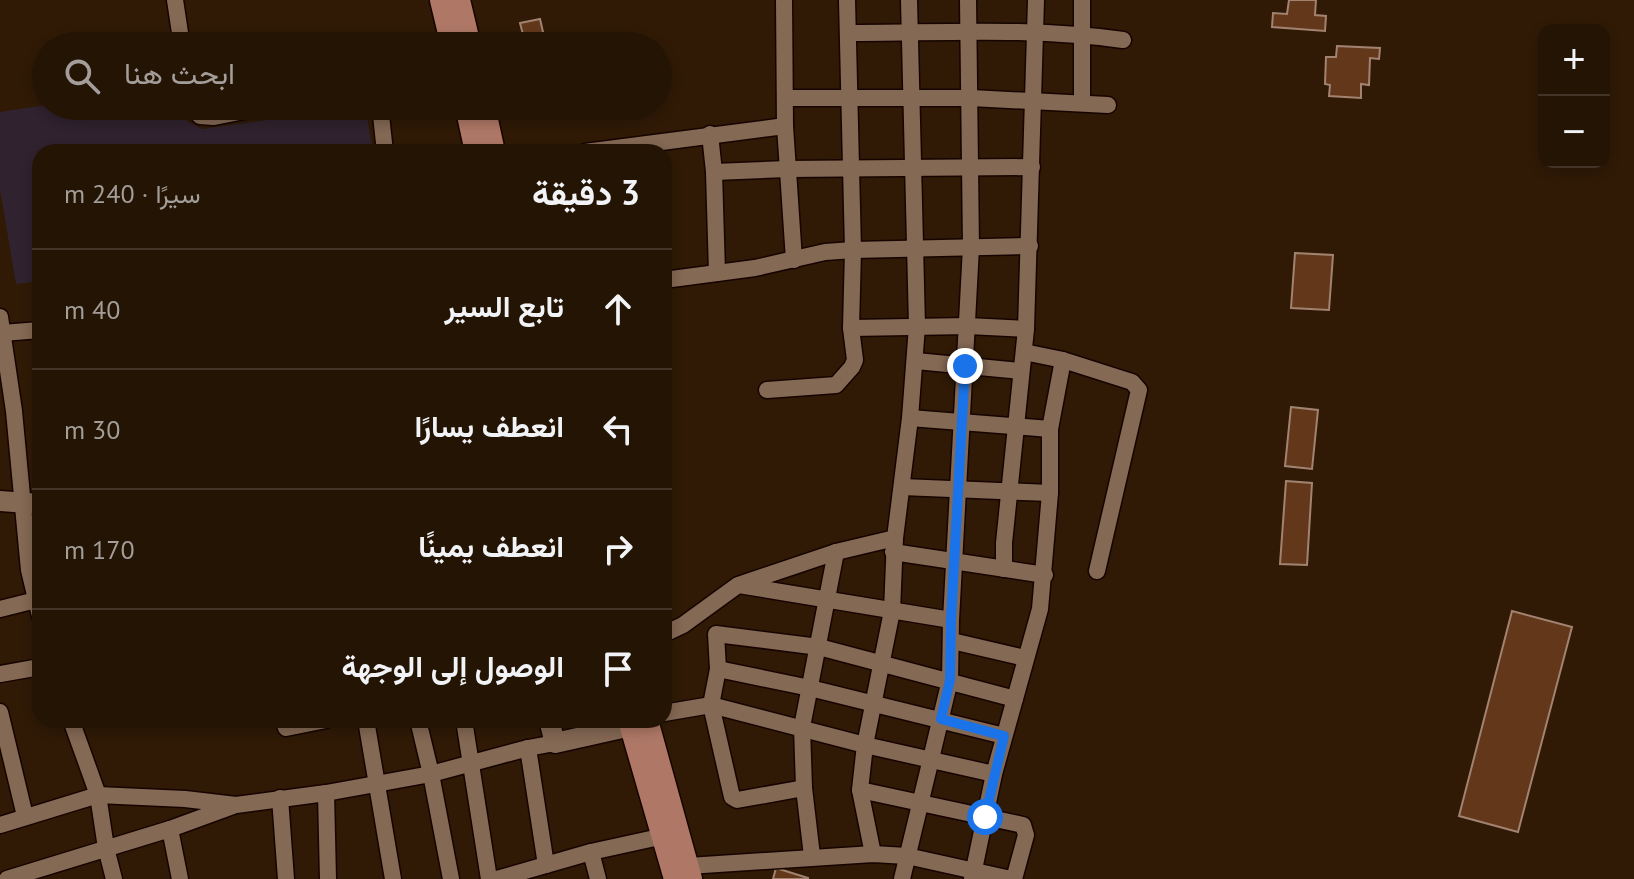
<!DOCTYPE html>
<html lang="ar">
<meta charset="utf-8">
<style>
:root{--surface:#241404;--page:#2c1d0e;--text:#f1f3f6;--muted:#a39e9a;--line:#413326}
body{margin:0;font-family:"PT Sans",Vazirmatn,sans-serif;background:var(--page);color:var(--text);direction:rtl}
.controls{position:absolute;right:24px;top:24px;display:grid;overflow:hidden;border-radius:16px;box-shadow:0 4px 12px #0003}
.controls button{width:72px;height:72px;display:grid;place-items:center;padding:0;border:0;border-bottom:2px solid var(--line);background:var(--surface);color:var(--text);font:40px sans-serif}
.stop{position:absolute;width:24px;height:24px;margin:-18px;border:6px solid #1a73e8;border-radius:50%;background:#fff}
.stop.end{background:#1a73e8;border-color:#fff;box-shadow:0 2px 8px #0008}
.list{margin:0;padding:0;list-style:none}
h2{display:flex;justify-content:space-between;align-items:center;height:104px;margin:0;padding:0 32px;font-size:34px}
h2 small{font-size:26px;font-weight:400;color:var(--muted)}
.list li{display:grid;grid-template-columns:52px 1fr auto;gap:24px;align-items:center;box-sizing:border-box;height:120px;padding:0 32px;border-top:2px solid var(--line)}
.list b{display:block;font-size:30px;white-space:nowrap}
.list em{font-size:26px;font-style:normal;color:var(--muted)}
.icon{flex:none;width:44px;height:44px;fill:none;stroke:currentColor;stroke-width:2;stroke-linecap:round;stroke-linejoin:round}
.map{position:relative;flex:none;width:1634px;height:879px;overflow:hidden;direction:ltr}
.search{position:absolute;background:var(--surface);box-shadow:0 4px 12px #0003;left:32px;top:32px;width:640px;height:88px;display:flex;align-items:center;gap:20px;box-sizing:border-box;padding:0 28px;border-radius:44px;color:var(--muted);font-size:30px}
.panel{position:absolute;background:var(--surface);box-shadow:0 4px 12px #0003;left:32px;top:144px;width:640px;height:584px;border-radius:24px;direction:rtl}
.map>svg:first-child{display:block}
</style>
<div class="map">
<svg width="1634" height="879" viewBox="0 0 1634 879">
<rect width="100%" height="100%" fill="#301a06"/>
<!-- industrial -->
<path fill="#30222e" d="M46,105L183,106L187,121L202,129L365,106L373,152H40V281L16,284L0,189V112Z"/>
<!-- building -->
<g fill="#63381a" stroke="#a28371" stroke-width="2">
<path d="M1289,0H1316L1315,15L1326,16L1325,31L1272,27L1273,13L1287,14Z"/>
<path d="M540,19L546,45L526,46L520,23Z"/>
<path d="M1337,46L1380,48L1379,59L1370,58L1369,85L1361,84V98L1329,96L1330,85L1325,84L1326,57H1336Z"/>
<path d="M1295,253L1333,255L1329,310L1291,308Z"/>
<path d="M1291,407L1318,410L1312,469L1285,466Z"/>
<path d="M1286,481L1312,483L1307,565L1280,564Z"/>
<path d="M1512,611L1572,627L1518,832L1459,816Z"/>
<path d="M776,868L808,878V879H773Z"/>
</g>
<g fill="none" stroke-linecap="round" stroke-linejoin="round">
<!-- minor casing -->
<g stroke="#170400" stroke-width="19">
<g id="minor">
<path d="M175,0L182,46"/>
<path d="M784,0L785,126L794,260"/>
<path d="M848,33C939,33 1032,27 1123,40"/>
<path d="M785,98H971L1108,105"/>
<path d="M1082,103V0"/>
<path d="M192,106L200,116L214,117L269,106"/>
<path d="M380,106L385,152"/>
<path d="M710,134L714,172"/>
<path d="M585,152L785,126"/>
<path d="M717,273L714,172L787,169L1032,167"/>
<path d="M664,280L755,268L825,252L853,250L1030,246"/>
<path d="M0,317L14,411L29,570L40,616"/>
<path d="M851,328L968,326L1026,329"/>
<path d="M2,333L40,330"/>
<path d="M1024,352L1063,360L1132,382L1139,390L1097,571"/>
<path d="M916,361L1021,371"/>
<path d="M767,390L836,385L852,367L855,360L851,328L853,250L847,0"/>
<path d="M910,418L1050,429"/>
<path d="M902,487L1050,493"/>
<path d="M895,538L892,611L865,745L860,790L1023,825L1026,835L1014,879"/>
<path d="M893,552L1045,575"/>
<path d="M1004,569V543L1026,329L1036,0"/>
<path d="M739,585L951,620"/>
<path d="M0,609L40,599"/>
<path d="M664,634L683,625L738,585L836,552L895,538L910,418L917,326L909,0"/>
<path d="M952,641L1025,658"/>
<path d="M718,669L810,688L1004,736"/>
<path d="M0,674L40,667"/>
<path d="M0,712L25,816"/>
<path d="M664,713L711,705L865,745L994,774"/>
<path d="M71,720L98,795L106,848L114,879"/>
<path d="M283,720L286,728L326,720"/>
<path d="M366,720L393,879"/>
<path d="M418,720L431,774L451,879"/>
<path d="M464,720L489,879"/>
<path d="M528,748L546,865"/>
<path d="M804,788L737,800L732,797L711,705L718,669L716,634L819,647L1015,699"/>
<path d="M860,790L873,854"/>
<path d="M326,793L328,879"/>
<path d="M280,798L286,879"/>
<path d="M0,825L98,795L185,799L236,805L326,793L431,774L528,748L555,743"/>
<path d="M170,829L233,806"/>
<path d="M591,852L598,879"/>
<path d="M812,856L804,788L802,727L836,552"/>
<path d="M688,866L873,854L907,856L1011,879"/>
<path d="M7,879L170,829L180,879"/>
<path d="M497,879L591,852L664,836"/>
<path d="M902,879L950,680L951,620L971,247L968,0"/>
<path d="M972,879L994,774L1040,609L1050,493V429L1063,360"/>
</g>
</g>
<!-- tertiary casing -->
<g stroke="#170400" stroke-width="23">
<g id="tertiary">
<path d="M0,501L40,504"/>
<path d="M549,720L555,743L631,726"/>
</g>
</g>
<!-- primary casing -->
<g stroke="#170400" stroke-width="25">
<g id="primary">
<path d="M441,0L452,46"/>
<path d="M459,0L470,46"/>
<path d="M466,106L476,152"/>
<path d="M484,106L494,152"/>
<path d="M629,720L675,879"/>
<path d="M647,720L691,879"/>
</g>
</g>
<!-- minor -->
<use href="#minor" stroke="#846954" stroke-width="16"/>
<!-- tertiary -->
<use href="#tertiary" stroke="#846954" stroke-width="20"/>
<!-- primary -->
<use href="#primary" stroke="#af7866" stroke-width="22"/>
</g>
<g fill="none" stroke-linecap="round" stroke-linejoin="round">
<!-- route -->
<path stroke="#1a73e8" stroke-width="10" d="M965,366L951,620L950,680L941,719L1004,736L985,817"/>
</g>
</svg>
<div class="controls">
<button>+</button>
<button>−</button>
</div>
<div class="stop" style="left:985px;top:817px"></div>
<div class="stop end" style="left:965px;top:366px"></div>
<div class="search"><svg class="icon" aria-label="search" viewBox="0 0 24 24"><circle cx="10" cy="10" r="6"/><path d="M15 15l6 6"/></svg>ابحث هنا</div>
<section class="panel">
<h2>3 دقيقة<small>سيرًا · 240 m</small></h2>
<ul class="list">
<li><svg class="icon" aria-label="ahead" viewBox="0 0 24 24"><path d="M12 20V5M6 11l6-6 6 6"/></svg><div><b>تابع السير</b></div><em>40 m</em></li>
<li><svg class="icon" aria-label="left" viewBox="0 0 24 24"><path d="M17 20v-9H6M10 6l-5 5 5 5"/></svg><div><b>انعطف يسارًا</b></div><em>30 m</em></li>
<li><svg class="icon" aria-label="right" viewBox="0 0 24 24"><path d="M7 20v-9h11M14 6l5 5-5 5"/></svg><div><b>انعطف يمينًا</b></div><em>170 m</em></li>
<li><svg class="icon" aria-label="arrive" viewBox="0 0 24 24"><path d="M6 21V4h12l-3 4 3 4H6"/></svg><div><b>الوصول إلى الوجهة</b></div></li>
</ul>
</section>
</div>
